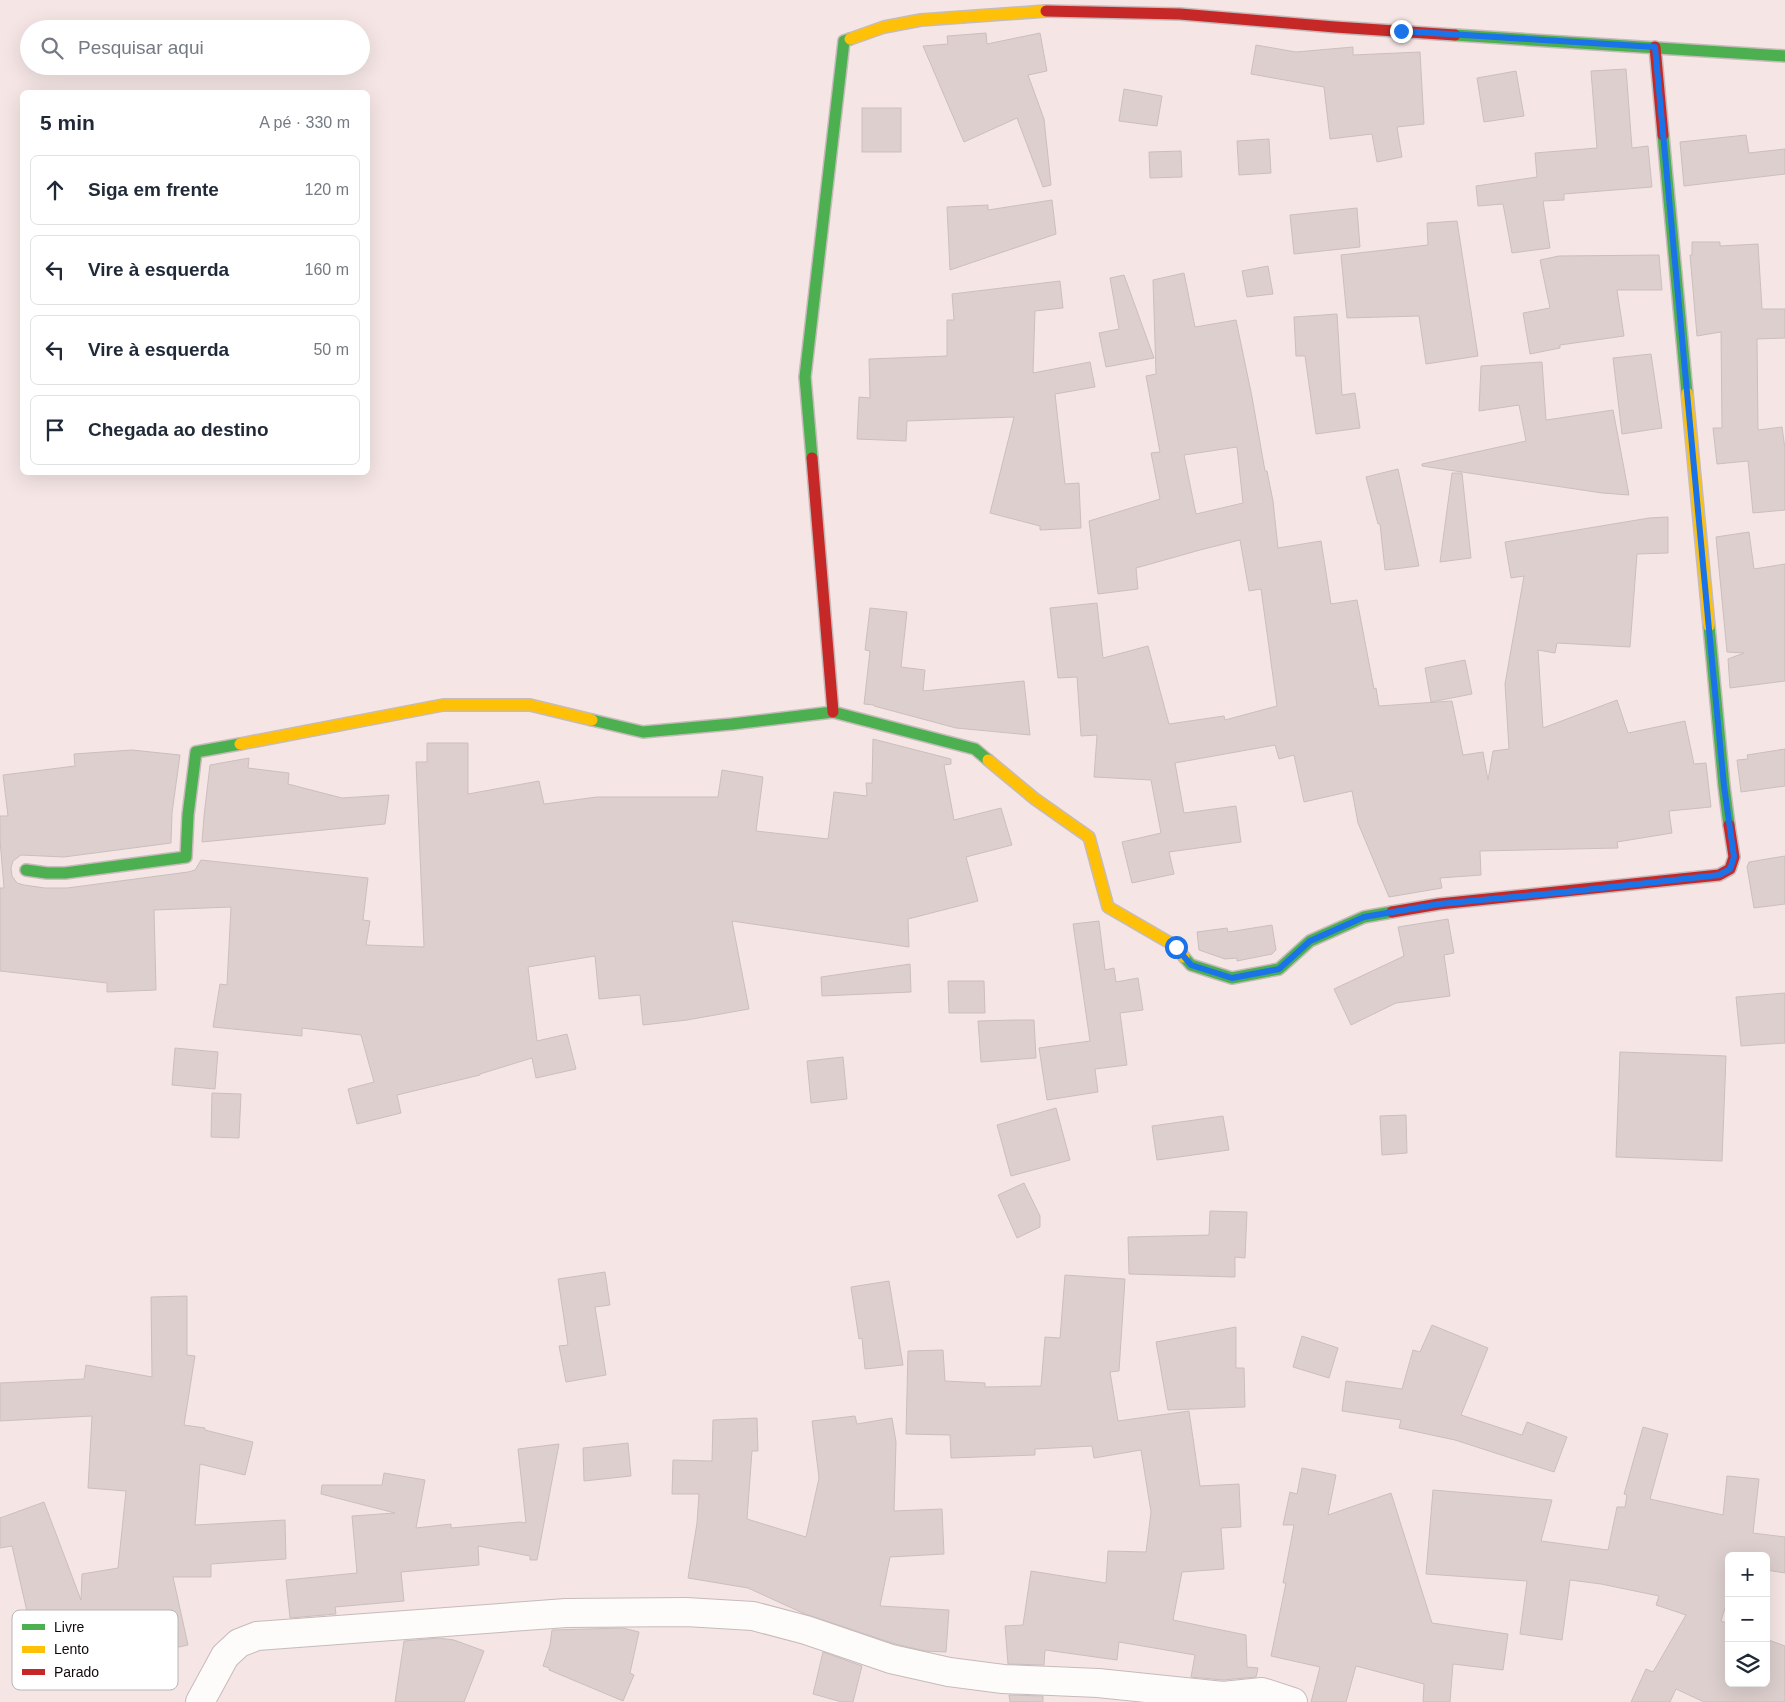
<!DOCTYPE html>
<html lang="pt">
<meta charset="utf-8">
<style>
:root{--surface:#fff;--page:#f2f2f3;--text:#1f2937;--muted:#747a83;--line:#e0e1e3}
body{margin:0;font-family:Arial,sans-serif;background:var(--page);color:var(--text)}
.controls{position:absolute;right:15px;bottom:15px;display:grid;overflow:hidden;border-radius:8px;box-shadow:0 5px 20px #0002}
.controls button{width:45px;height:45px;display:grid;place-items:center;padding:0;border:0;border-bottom:1px solid var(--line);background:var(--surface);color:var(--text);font:25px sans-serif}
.stop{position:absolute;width:15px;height:15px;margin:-11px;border:4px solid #1a73e8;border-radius:50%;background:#fff}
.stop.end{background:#1a73e8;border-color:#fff;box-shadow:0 1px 5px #0008}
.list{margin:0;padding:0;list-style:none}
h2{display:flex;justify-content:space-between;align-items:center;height:65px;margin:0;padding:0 20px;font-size:21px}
h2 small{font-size:16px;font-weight:400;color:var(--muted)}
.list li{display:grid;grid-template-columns:32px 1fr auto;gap:15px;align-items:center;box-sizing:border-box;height:70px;margin:0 10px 10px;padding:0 10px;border:1px solid var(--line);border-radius:8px}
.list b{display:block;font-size:19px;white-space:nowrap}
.list em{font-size:16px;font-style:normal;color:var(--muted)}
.icon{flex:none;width:28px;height:28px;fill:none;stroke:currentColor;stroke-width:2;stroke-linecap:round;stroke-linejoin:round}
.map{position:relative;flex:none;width:1785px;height:1702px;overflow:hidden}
.search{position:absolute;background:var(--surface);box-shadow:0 5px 20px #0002;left:20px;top:20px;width:350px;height:55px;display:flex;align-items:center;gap:12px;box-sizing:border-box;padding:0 18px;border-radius:28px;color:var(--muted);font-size:19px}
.panel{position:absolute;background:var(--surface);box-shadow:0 5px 20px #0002;left:20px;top:90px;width:350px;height:385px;border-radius:8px}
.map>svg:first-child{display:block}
</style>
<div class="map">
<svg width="1785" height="1702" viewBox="0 0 1785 1702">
<rect width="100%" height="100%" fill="#f5e6e5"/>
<!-- building -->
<g fill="#dccfce" stroke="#cbbfbe" fill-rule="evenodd">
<path d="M986,33L987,44L1040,33L1047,71L1028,75L1044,119L1051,185L1043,187L1017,118L964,142L923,46L948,44L947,36Z"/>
<path d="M1256,45L1296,52L1353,47V55L1420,52L1424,124L1397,127L1402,157L1377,162L1372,134L1330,139L1324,87L1251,74Z"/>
<path d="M1626,69L1632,148L1648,146L1652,187L1564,194V200L1543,201L1550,248L1512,253L1503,204L1478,206L1476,186L1537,177L1535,153L1597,148L1591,71Z"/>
<path d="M1516,71L1524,116L1484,122L1477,78Z"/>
<path d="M1124,89L1162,96L1157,126L1119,121Z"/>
<rect x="862" y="108" width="39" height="44"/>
<path d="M1746,135L1749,153L1785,149V174L1684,186L1680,142Z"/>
<path d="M1269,139L1271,173L1239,175L1237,141Z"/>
<path d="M1181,151L1182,177L1150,178L1149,152Z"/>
<path d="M1052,200L1056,234L950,270L947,207L988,205V210Z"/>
<path d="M1357,208L1360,247L1294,254L1290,215Z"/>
<path d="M1457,221L1478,356L1426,364L1419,316L1347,318L1341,255L1428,245L1427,223Z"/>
<path d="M1692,242H1720V246L1758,244L1762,309H1785V338L1757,339L1758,430L1782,427L1785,449V510L1753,513L1748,461L1717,464L1713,428H1722L1721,332L1697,336L1690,255H1692Z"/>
<path d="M1659,255L1662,290H1617L1624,336L1560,345V348L1530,354L1523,313L1550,308L1540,260L1559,256Z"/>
<path d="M1268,266L1273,294L1247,297L1242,271Z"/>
<path d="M1184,273L1195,327L1236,320L1252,397L1265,471H1267L1273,501L1278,548L1321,541L1331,604L1357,600L1374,689L1376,688L1379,706L1452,701L1463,755L1483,752L1488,780L1493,751L1509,749L1505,684L1524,576L1511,578L1505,542L1649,518L1668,517V553L1637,554L1630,647L1557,643L1555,653L1538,650L1543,728L1617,700L1628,733L1685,721L1694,764L1706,763L1711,807L1669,811L1672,833L1617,842L1618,848L1480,851L1481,875L1440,878L1442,888L1389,897L1358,823L1352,791L1304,802L1294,755L1279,759L1275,745L1175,763L1184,813L1236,806L1241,842L1169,852L1174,874L1132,883L1122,842L1161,833L1151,780L1094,777L1097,735L1081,736L1077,677L1058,678L1050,608L1097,603L1103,658L1148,646L1169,724L1224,716L1225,720L1277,706L1261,589L1249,591L1240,540L1200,550L1136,568L1138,589L1098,594L1089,521L1160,499L1151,453L1160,452L1146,376L1156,374L1153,280ZM1237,447L1243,503L1196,514L1184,455Z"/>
<path d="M1124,275L1154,358L1106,367L1099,333L1119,329L1110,278Z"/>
<path d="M1060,281L1063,308L1035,311L1033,373L1090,362L1095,387L1055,394L1065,484L1079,483L1081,528L1040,530V526L990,513L1014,417L907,421L906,441L857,439L859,397L870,398L869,359L947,356V320H954L952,294Z"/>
<path d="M1337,314L1342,395L1355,393L1360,428L1316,434L1305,356H1296L1294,317Z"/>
<path d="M1651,354L1662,428L1622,434L1613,358Z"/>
<path d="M1542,362L1546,420L1613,410L1629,495L1602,493L1422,466V464L1526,441L1519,405L1479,411L1481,366Z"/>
<path d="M1398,469L1419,566L1385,570L1380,524H1378L1366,477Z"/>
<path d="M1452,473H1462L1471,558L1440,562Z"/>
<path d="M1749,532L1754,569L1785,564V681L1730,688L1728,659L1744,653L1727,652L1716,537Z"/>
<path d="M870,608L907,612L901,667L925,670L923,691L1024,681L1030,735L956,728L874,706V705L864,704L870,651L865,650Z"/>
<path d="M1465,660L1472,694L1431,702L1425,668Z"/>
<path d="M873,739L951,759V764L944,765L954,820L1001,808L1012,845L966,857L978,901L908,919L909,947L732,921L749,1009L687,1020L643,1025L640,995L599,999L595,956L528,967L537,1041L567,1034L576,1069L536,1078L532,1058L480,1074V1075L397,1095L401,1113L357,1124L348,1089L374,1082L361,1035L302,1028V1036L213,1027L220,984L227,985L231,907L154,910L156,990L107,992V983L0,971V888H4L0,840V816H8L3,775L75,766L74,754L132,750L180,755L172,813L171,843L64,857L21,855L13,861L11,868L12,876L17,883L24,885L45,888H67L188,872L195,870L201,860L368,878L363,920L370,921L366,945L424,947L416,762H427V743H468V794L539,781L544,804L597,797H718L722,770L763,777L756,831L828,839L834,792L867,796L866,783H872Z"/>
<path d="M1785,749V786L1741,792L1737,760L1748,759L1747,755Z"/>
<path d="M249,758L248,768L289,773L288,784L342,798L389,795L385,824L202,842L204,816L210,765Z"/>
<path d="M1785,856V904L1754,908L1747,867L1749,862Z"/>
<path d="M1448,919L1454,953L1444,955L1450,996L1396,1003L1351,1025L1334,989L1404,956L1398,927Z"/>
<path d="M1099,921L1105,970L1114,968L1116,982L1138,978L1143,1010L1120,1013L1127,1065L1095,1069L1098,1092L1047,1100L1039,1048L1090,1041L1073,924Z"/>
<path d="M1272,925L1276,950L1272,954L1237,961V958L1225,959L1199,950L1197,932L1227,928L1228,932Z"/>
<path d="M910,964L911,992L822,996L821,977Z"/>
<path d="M948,981H984L985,1013H949Z"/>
<path d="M1785,993V1043L1741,1046L1736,997Z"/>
<path d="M1014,1020H1034L1036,1058L981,1062L978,1021Z"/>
<path d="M175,1048L218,1052L215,1089L172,1085Z"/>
<path d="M1620,1052L1726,1056L1722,1161L1616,1157Z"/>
<path d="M843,1057L847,1099L811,1103L807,1061Z"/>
<path d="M212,1093L241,1094L239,1138L211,1137Z"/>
<path d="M1056,1108L1070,1160L1011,1176L997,1125Z"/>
<path d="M1406,1115L1407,1153L1382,1155L1380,1116Z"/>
<path d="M1223,1116L1229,1150L1157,1160L1152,1126Z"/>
<path d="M1024,1183L1040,1216V1227L1017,1238L998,1195Z"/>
<path d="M1210,1211L1247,1212L1245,1258L1235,1257V1277L1129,1274L1128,1237L1209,1235Z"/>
<path d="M605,1272L610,1305L595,1307L606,1375L566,1382L559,1346L568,1345L558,1279Z"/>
<path d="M1065,1275L1125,1279L1119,1371L1110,1372L1118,1421L1189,1411L1200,1486L1239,1484L1241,1527L1221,1528L1224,1569L1182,1572L1173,1620L1246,1635L1247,1667L1258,1668L1256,1677L1223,1680L1191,1677L1195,1655L1119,1642L1117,1660L1045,1650L1044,1665L1008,1664L1005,1626L1023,1625L1031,1571L1106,1583L1108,1551L1146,1552L1151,1512L1141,1450L1094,1458L1092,1446L1035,1449V1455L951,1458L950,1435L906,1434L908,1351L943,1350L945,1381L985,1383V1387L1041,1386L1045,1337L1060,1338Z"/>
<path d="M889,1281L903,1365L865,1369L862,1338L859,1339L851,1287Z"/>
<path d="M187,1296V1355L195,1356L184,1425L205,1428V1430L253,1442L245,1475L200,1464L195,1525L285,1520L286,1559L211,1564V1577H173L188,1645L130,1658L131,1661L100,1668L88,1616L31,1629L12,1546L0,1548V1518L44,1502L81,1600L82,1574L118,1568L126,1491L88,1488L92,1416L0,1421V1383L84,1379L86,1365L152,1377L151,1297Z"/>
<path d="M1432,1325L1488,1348L1461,1415L1522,1435L1527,1422L1567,1437L1554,1472L1455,1440L1399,1428L1401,1420L1342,1411L1346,1381L1402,1389L1413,1350L1420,1352Z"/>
<path d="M1236,1327V1368H1244L1245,1407L1168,1410L1156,1342Z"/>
<path d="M1302,1336L1338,1348L1329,1378L1293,1367Z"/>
<path d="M855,1416L857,1424L892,1418L896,1442L894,1511L942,1509L944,1554L890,1557L880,1606L949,1610L946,1652L925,1651L895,1644L805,1614L748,1588L688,1578L697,1523L699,1494H672L673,1460L712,1461L713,1420L757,1418L758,1451H752L747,1519L806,1537L819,1478L812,1421Z"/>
<path d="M1643,1427L1668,1434L1650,1499L1723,1515L1727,1476L1759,1479L1753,1533L1785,1537V1573L1766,1570V1556H1729V1595L1721,1621L1729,1624V1683H1766V1639L1785,1646V1702H1704L1676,1689L1670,1702H1631L1646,1669L1653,1672L1686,1615L1656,1605L1659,1596L1601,1584L1570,1580L1562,1640L1520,1634L1527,1581L1426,1574L1433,1490L1552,1500L1541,1541L1608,1550L1617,1507H1625L1627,1495L1624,1494Z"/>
<path d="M628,1443L631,1476L584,1481L583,1448Z"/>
<path d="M559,1444L537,1560H530V1556L478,1546L479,1565L401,1572L404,1601L335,1607L336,1614L290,1618L286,1580L357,1573L352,1516L395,1513L321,1494L322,1485H382L384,1473L425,1480L416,1528L451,1524V1528L520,1522L526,1523L518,1449Z"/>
<path d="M1302,1468L1336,1475L1328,1515L1391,1493L1432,1623L1508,1634L1503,1670L1453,1664L1450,1702H1423L1424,1684L1356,1666L1346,1702H1311L1320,1667L1271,1656L1286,1583H1283L1294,1525H1283L1290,1492L1297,1494Z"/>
<path d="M623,1628L639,1632L630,1673L634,1675L623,1701L549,1670V1668L543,1666L550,1645L552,1630Z"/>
<path d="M439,1638L454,1640L484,1651L464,1702H395L404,1641Z"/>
<path d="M823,1652L862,1666L853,1702H842L813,1694Z"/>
<path d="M1009,1695L1043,1696V1702H1010Z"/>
</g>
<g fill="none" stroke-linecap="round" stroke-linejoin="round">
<!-- street casing -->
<g stroke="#c6bbba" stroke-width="30">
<path id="street" d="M200,1702L225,1656L239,1643L257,1636L566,1613L686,1612L753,1616L806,1630L891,1659L949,1672L1003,1679L1098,1683L1223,1696L1262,1692L1293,1702"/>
</g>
<!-- fast casing -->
<g stroke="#c6bbba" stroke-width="14">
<g id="fast">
<path d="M1455,35L1785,56"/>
<path d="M1663,135L1687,393"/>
<path d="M812,458L805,377L844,41L850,39"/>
<path d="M1709,626L1724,786L1729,825"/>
<path d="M592,720L643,732L732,724L833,712L975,749L988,760"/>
<path d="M26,870L47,873H65L186,857L188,815L196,752L240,744"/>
<path d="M1184,957L1191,965L1232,978L1279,969L1310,941L1364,917L1392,912"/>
</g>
</g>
<!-- slow casing -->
<g stroke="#c6bbba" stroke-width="14">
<g id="slow">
<path d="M850,39L884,27L921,20L1046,11"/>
<path d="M1687,393L1709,626"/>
<path d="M240,744L443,705H530L592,720"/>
<path d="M988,760L1035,799L1089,837L1108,907L1177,947L1184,957"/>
</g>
</g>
<!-- jam casing -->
<g stroke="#c6bbba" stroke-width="14">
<g id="jam">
<path d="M1046,11L1180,14L1335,27L1455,35"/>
<path d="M1655,47L1663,135"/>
<path d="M812,458L833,712"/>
<path d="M1392,912L1439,904L1719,875L1730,869L1734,857L1729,825"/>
</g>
</g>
<!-- street -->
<use href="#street" stroke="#fefbfb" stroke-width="28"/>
<!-- fast -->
<use href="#fast" stroke="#4caf50" stroke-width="11"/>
<!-- slow -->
<use href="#slow" stroke="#ffc107" stroke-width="11"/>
<!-- jam -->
<use href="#jam" stroke="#c62828" stroke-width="11"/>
</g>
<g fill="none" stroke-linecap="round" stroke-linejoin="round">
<!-- route -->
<path stroke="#1a73e8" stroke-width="6" d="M1176,947L1191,965L1232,978L1279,969L1310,941L1364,917L1439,904L1566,892L1719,875L1730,869L1734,857L1724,786L1710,640L1655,47L1401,31"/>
</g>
<!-- legend -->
<rect x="12" y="1610" width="166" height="80" rx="8" fill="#fff" stroke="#b8b5b5" stroke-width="1"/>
<rect x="22" y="1624" width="23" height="6" fill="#4caf50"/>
<rect x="22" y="1646" width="23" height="7" fill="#ffc107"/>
<rect x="22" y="1669" width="23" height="6" fill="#c62828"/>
<g font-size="14" fill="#110908">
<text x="54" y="1632">Livre</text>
<text x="54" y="1654">Lento</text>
<text x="54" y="1677">Parado</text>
</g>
</svg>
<div class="controls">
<button>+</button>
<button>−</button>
<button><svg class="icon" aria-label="layers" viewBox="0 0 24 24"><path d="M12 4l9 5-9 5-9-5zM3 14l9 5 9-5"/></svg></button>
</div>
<div class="stop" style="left:1176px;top:947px"></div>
<div class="stop end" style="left:1401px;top:31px"></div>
<div class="search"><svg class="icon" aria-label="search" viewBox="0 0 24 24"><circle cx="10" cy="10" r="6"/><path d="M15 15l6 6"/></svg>Pesquisar aqui</div>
<section class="panel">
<h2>5 min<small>A pé · 330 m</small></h2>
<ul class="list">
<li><svg class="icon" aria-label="ahead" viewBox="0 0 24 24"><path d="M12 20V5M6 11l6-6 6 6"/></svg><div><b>Siga em frente</b></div><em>120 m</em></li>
<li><svg class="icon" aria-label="left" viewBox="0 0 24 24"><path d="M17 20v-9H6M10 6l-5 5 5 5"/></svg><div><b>Vire à esquerda</b></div><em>160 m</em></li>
<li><svg class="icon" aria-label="left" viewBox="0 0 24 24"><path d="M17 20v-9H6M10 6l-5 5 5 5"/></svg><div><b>Vire à esquerda</b></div><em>50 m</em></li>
<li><svg class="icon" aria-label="arrive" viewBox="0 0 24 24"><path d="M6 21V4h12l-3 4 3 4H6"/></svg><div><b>Chegada ao destino</b></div></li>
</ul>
</section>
</div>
